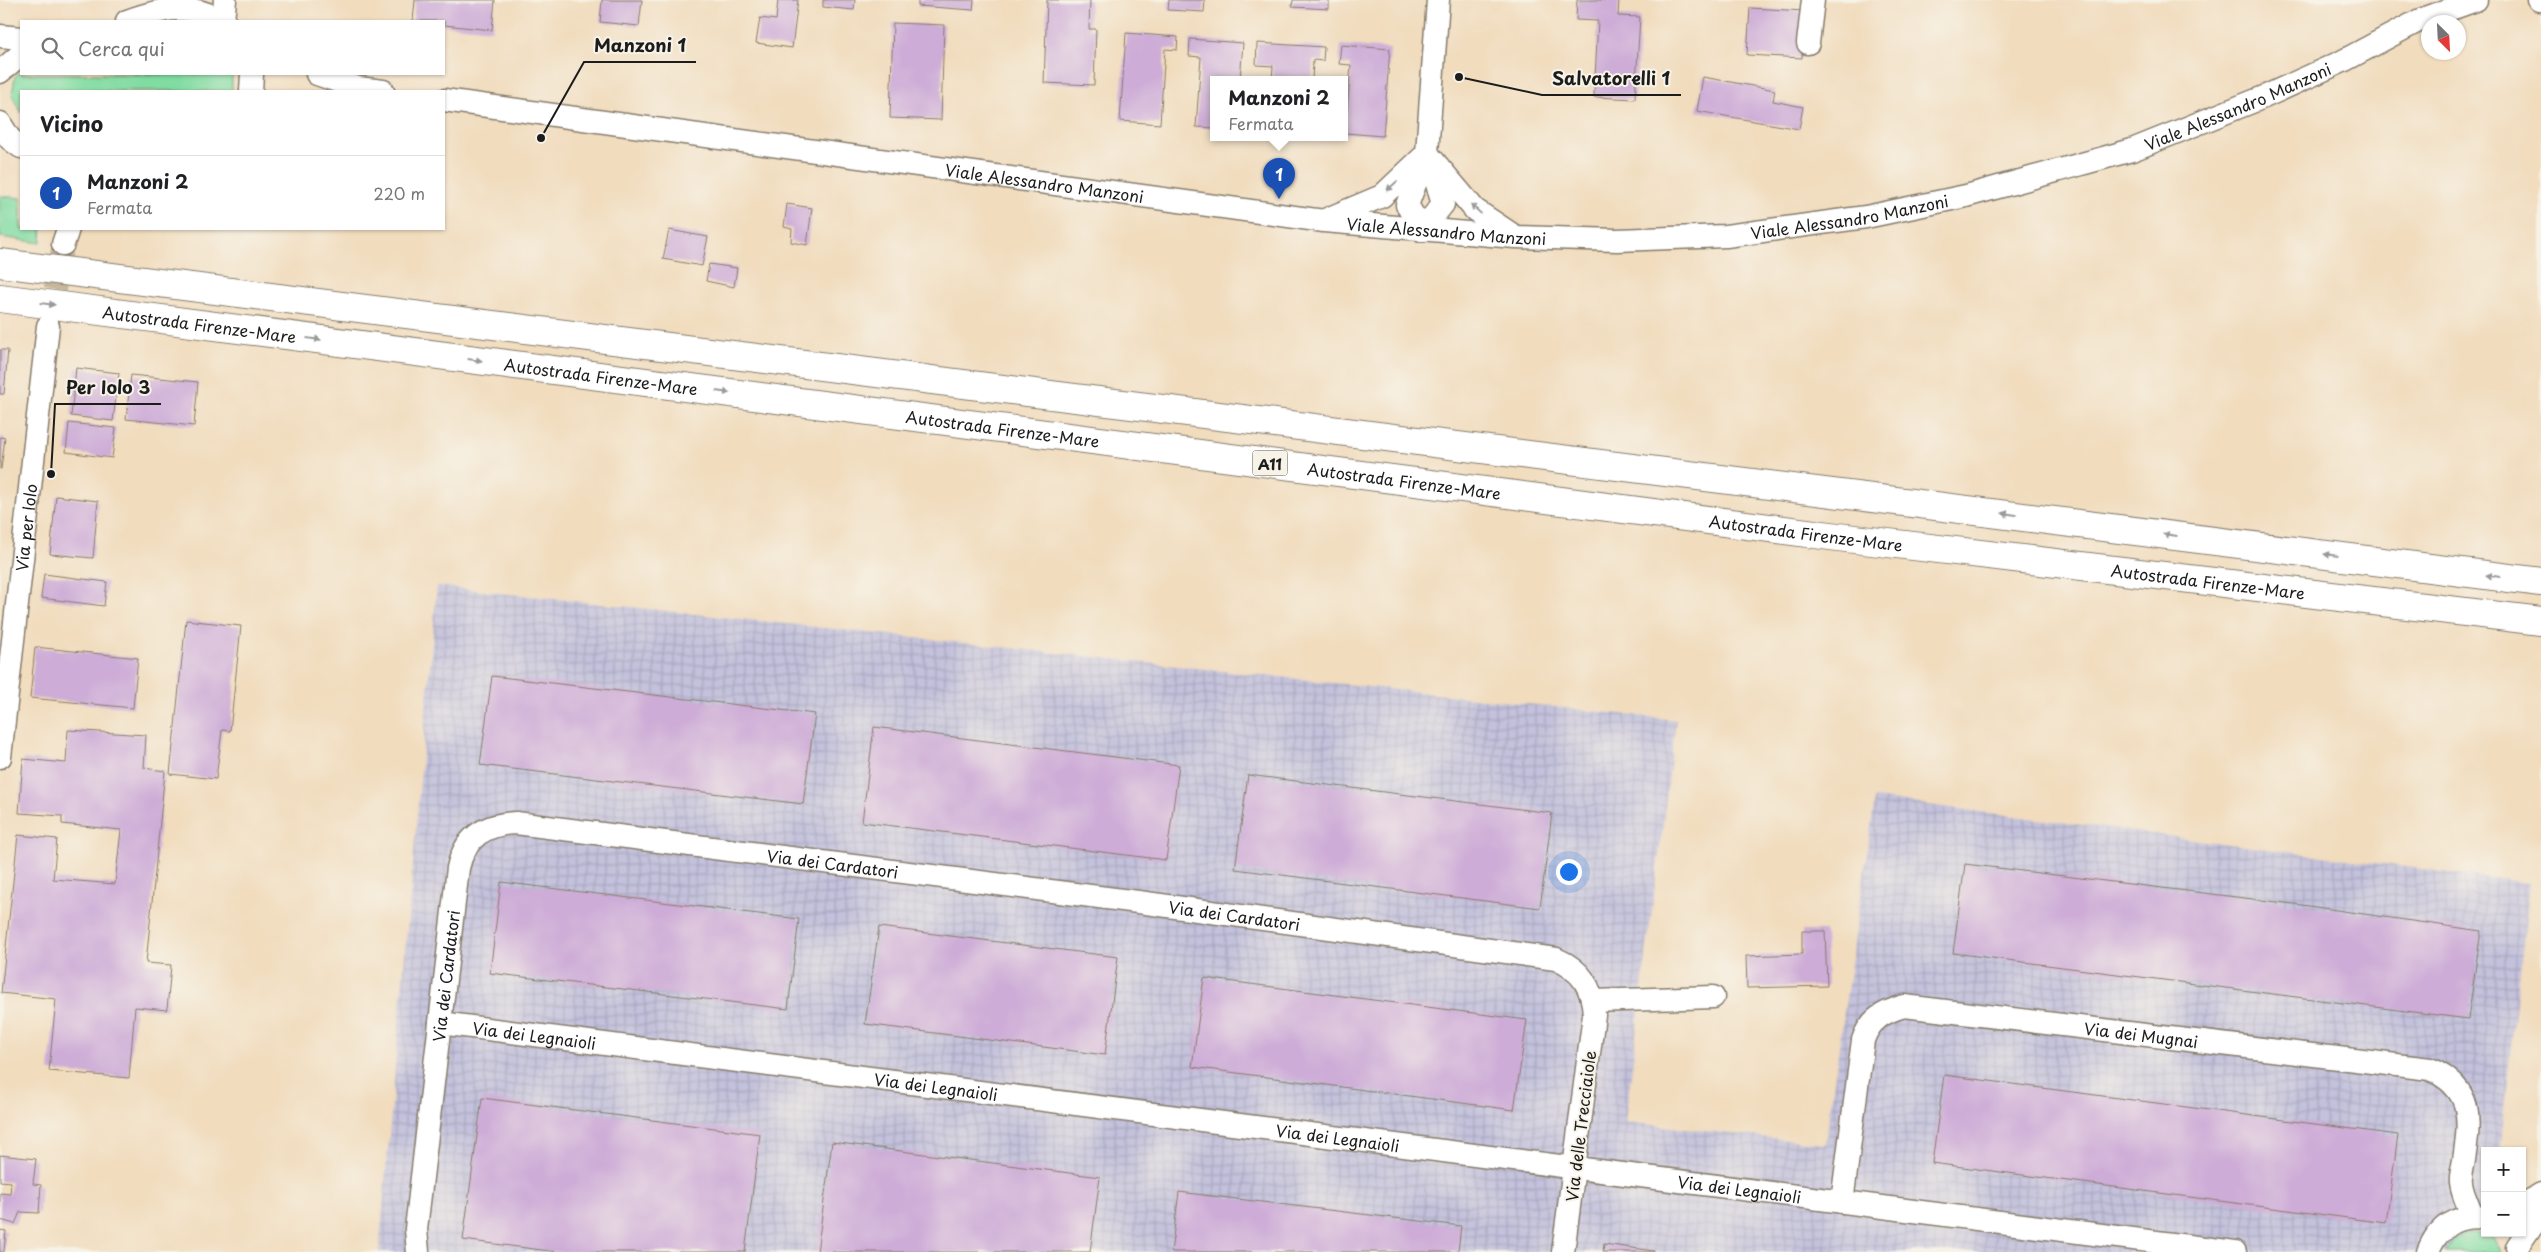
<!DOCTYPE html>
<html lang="it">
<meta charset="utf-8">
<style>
:root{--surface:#fff;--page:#f6f6f6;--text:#202124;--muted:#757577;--line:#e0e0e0;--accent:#0b8043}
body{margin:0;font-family:"Playpen Sans",sans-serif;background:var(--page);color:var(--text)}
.controls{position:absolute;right:15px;bottom:15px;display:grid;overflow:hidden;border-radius:0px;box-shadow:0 1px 4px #0004}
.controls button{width:45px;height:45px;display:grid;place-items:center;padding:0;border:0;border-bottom:1px solid var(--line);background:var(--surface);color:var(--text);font:25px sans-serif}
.compass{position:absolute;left:2421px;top:15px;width:45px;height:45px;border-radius:50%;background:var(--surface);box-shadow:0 1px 4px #0004;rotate:156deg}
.you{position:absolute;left:1568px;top:871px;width:18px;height:18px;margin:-12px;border:4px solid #fff;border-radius:50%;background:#1a73e8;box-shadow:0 0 0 8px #1a73e833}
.badge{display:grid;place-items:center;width:32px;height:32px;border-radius:50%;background:var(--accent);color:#fff;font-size:16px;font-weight:700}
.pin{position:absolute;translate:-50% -41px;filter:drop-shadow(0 1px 2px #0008)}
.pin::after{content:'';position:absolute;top:26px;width:18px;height:15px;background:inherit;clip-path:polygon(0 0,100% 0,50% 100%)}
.popup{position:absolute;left:1210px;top:76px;width:138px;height:65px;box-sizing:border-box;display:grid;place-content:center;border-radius:0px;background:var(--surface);filter:drop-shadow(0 1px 4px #0005);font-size:16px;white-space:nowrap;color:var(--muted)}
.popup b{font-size:19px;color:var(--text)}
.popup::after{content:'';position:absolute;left:50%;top:100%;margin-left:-10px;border:10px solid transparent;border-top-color:var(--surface)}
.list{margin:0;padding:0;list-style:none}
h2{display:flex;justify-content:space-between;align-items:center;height:65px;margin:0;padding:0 20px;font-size:21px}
h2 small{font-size:16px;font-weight:400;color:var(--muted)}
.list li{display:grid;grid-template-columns:32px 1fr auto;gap:15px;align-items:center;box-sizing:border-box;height:75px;padding:0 20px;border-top:1px solid var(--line)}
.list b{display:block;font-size:19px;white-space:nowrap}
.list p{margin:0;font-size:16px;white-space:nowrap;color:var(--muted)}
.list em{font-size:16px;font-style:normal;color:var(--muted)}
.icon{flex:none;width:28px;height:28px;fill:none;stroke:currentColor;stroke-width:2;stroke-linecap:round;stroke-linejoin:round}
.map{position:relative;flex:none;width:2541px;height:1252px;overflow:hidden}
.search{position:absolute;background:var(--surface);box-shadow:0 1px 4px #0004;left:20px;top:20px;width:425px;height:55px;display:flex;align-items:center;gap:12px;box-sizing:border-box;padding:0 18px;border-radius:0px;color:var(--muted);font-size:19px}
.panel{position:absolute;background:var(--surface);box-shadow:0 1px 4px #0004;left:20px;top:90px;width:425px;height:140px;border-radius:0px}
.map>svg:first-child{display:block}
</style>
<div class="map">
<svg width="2541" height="1252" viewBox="0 0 2541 1252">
<defs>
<pattern id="industrial-grid" width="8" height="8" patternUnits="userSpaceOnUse" patternTransform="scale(1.25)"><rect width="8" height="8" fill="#c3c1db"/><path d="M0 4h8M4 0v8" fill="none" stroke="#a7a5bb"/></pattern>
</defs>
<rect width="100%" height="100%" fill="#f7f3e8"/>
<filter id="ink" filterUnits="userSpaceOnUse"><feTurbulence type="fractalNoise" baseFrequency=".02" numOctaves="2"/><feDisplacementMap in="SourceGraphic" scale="10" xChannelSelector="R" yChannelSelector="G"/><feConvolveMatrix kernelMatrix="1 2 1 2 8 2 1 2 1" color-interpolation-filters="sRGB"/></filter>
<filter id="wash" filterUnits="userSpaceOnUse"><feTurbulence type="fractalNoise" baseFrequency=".0096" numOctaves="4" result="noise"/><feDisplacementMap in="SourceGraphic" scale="20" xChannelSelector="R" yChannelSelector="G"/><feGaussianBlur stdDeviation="1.12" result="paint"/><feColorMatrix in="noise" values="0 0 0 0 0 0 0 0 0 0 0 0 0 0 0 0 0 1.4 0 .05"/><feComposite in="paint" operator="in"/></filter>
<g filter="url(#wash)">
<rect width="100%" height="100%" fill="#f1dcbd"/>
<!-- industrial -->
<path fill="url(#industrial-grid)" d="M437,586L1676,720L1625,1122L1825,1144L1875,798L2530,883L2499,1151H2485V1204L2463,1252H379Z"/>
<!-- grass -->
<g fill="#81dca2" stroke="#4e7c5f">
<path d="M21,72V74H232V91H21V113L12,95L15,76Z"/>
<path d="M0,196L21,198V229H42L41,243L0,237Z"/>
<path d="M2471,1232L2490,1237L2502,1252H2445L2454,1239Z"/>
</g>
<g id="blocks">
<!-- building -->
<g fill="#cdacd7">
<path d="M415,0H495L492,30L444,25V21H413Z"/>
<path d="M602,0H642L639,26L600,22Z"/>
<path d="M778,0H798L792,48L756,43L760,18L776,20Z"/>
<path d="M823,0H855L854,10L823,7Z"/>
<path d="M918,0H974L973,10L918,6Z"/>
<path d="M1047,0H1090L1089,29H1096L1094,85L1044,83Z"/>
<path d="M1169,0H1205L1204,12L1168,10Z"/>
<path d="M1293,0H1329V9L1292,7Z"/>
<path d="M1577,0H1619L1618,16L1640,17L1635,99L1594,97L1598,21L1576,20Z"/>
<path d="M1750,8L1805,11L1802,58L1747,55Z"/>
<path d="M893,23L944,25L941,120L890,118Z"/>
<path d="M1126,33L1178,37L1177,50L1165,49L1160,124L1120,121Z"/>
<path d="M1190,39L1243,43L1240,80H1214V128L1196,127L1201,57L1189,56Z"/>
<path d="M1257,43L1324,47L1323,61L1313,60L1312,80H1272L1273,66L1256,65Z"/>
<path d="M1341,45L1390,49L1383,136L1345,133L1351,65L1339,64Z"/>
<path d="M1703,77L1775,90L1773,101L1803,107L1799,129L1697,111Z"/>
<path d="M787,204L812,208L807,245L791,242L792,229L784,227Z"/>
<path d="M669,230L708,237L702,266L663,259Z"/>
<path d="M709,264L737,268L734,287L706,281Z"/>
<path d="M0,350H8L4,394H0Z"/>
<path d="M76,368L119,373L113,421L71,416Z"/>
<path d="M131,375L198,382L194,426L126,419Z"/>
<path d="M69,423L116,428L112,458L66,452Z"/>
<path d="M0,437L5,438L1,469H0Z"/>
<path d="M56,496L98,501L93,558L50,554Z"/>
<path d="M44,574L107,582L104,606L41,598Z"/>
<path d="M186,620L241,626L230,731L222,730L216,779L170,774Z"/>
<path d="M35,647L138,658L133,708L30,698Z"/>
<path d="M492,676L815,714L803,804L480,765Z"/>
<path d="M874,727L1179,765L1166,860L862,822Z"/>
<path d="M68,730L146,735L144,768L165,771L146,963L171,965L167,1010L135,1007L129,1078L49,1071L56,999L1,993L18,835L57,839L53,879L115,884L121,830L62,824V816L19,813L23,759L66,763Z"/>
<path d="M1248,775L1552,813L1540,908L1235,869Z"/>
<path d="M1965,864L2302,905L2481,931L2468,1019L1953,953Z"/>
<path d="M501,882L799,919L788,1009L490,973Z"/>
<path d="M879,927L1118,957L1105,1055L865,1024Z"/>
<path d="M1802,931H1825L1827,986L1747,988L1746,956L1802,954Z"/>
<path d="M1204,978L1527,1020L1514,1110L1192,1067Z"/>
<path d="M1944,1075L2398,1135L2386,1223L1932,1163Z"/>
<path d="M482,1098L760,1134L745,1252H558L463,1240Z"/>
<path d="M832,1142L1100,1177L1090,1252H817Z"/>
<path d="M0,1155L36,1159L33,1184L41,1185L39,1213L20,1212L15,1224L0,1220V1193L10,1194L11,1182L0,1181Z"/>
<path d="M1179,1192L1461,1226L1458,1252H1171Z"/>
<path d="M0,1230L6,1231L4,1252H0Z"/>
<path d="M1604,1244L1654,1251V1252H1603Z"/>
</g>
</g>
</g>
<g filter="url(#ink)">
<use href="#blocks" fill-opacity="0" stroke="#867c6c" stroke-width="1"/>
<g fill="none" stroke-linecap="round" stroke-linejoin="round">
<!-- minor-tunnel -->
<path stroke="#c6b69d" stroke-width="22" stroke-dasharray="22 11" stroke-linecap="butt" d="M49,322L63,244"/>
<!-- minor casing -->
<g stroke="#867c6c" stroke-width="25">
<g id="minor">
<path d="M2539,0H2541"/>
<path d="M127,21C163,8 189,2 224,21"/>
<path d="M223,21L225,0"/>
<path d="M0,36L21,38"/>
<path d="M1808,43L1813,0"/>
<path d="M0,72L21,54"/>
<path d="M317,74L358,88L383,91"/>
<path d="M251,91L252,74"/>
<path id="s1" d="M444,100L1324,221L1515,237L1617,240L1726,236L1866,217L1966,196L2132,150L2264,97L2343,61L2420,20L2476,0"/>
<path d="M0,123L10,139L21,147"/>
<path d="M1427,153L1475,210L1514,236"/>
<path d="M1325,220L1382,196L1423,157"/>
<path d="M1422,230L1407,205L1427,153L1438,0"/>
<path d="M1422,230L1443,204L1431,164"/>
<path d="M63,244L68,229"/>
<path id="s2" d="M0,757L48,326"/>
<path d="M1593,1001L1713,997"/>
<path id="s3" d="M440,1023L2235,1252"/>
<path id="s4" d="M1842,1202L1863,1040C1870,1019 1884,1012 1904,1006L2430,1069C2474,1089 2470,1119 2464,1160C2463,1167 2460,1176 2461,1183C2462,1194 2469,1206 2472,1216"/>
<path d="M2522,1206L2541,1194"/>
<path d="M2517,1247L2541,1212"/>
<path id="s5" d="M418,1252L416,1229L458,868C465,837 485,824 516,823L1146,903L1556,959C1582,970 1593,988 1594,1015L1563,1252"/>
<path d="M2428,1252C2438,1226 2457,1214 2485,1218"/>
</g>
</g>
<!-- highway casing -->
<g stroke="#867c6c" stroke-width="30">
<g id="highway">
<path d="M0,263L2541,582"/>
<path id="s6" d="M0,298L1838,537L2541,621"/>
</g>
</g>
<!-- minor -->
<use href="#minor" stroke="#fff" stroke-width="22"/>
<!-- highway -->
<use href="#highway" stroke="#fff" stroke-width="28"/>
</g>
<!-- one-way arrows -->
<defs><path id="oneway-solid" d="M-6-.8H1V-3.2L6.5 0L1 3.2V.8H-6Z" transform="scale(1.25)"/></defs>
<g fill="#999">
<use href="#oneway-solid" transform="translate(1392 186) rotate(137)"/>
<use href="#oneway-solid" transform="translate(1476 209) rotate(-137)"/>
<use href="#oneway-solid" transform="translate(48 304) rotate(7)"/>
<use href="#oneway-solid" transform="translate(314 339) rotate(7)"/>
<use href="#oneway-solid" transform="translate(475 360) rotate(7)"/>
<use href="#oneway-solid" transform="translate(723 392) rotate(7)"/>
<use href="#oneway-solid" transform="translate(2009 514) rotate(-173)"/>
<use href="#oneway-solid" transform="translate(2170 535) rotate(-173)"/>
<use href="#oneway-solid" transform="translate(2331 555) rotate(-173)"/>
<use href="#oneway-solid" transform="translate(2493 576) rotate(-173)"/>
</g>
</g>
<g text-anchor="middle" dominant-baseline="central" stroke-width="4" stroke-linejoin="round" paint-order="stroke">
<!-- shield labels -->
<rect fill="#f7f3e8" stroke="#5e5c59" stroke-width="1" x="1252.5" y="450.5" width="35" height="25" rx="4"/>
<g font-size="15" font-weight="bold" fill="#1c1c1c">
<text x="1270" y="463">A11</text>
</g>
<!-- street labels -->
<g font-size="16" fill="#1c1c1c" stroke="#f7f3e8">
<text stroke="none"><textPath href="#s1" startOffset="1821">Viale Alessandro Manzoni</textPath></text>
<text stroke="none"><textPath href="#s1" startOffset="606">Viale Alessandro Manzoni</textPath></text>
<text stroke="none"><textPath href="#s1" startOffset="1416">Viale Alessandro Manzoni</textPath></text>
<text stroke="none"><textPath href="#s1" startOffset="1011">Viale Alessandro Manzoni</textPath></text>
<text stroke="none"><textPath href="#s6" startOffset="201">Autostrada Firenze-Mare</textPath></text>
<text stroke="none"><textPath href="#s6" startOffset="606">Autostrada Firenze-Mare</textPath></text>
<text stroke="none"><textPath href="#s6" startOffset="1011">Autostrada Firenze-Mare</textPath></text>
<text stroke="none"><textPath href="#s6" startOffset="1416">Autostrada Firenze-Mare</textPath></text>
<text stroke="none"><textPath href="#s2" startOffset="231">Via per Iolo</textPath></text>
<text stroke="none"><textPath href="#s6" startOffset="1821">Autostrada Firenze-Mare</textPath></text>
<text stroke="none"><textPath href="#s6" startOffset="2226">Autostrada Firenze-Mare</textPath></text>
<text stroke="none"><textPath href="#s5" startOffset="786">Via dei Cardatori</textPath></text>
<text stroke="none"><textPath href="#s5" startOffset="1191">Via dei Cardatori</textPath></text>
<text stroke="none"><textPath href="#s5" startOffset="278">Via dei Cardatori</textPath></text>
<text stroke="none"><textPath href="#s4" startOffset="458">Via dei Mugnai</textPath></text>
<text stroke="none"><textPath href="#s3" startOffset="95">Via dei Legnaioli</textPath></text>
<text stroke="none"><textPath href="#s3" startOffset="500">Via dei Legnaioli</textPath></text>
<text transform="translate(1580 1126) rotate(-83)">Via delle Trecciaiole</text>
<text stroke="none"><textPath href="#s3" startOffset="905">Via dei Legnaioli</textPath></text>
<text stroke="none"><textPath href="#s3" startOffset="1310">Via dei Legnaioli</textPath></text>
</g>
</g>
<!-- callouts -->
<path fill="none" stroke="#1c1c1c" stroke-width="2" d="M541 138L584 62H696M1459 77L1542 95H1681M51 474L55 404H161"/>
<g fill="#1c1c1c" stroke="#f7f3e8" stroke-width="2">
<circle cx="541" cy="138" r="5"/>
<circle cx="1459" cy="77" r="5"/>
<circle cx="51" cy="474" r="5"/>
</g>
<g font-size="18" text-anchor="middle" font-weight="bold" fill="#1c1c1c" stroke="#f7f3e8" stroke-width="4" stroke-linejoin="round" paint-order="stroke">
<text x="640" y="52">Manzoni 1</text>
<text x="1611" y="85">Salvatorelli 1</text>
<text x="108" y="394">Per Iolo 3</text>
</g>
</svg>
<div class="controls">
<button>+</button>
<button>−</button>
</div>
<svg class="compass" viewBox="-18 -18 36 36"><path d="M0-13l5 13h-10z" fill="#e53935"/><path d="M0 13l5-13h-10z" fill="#757577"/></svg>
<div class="you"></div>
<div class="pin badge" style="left:1279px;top:199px;background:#1a4fb4">1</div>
<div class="popup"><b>Manzoni 2</b>Fermata</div>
<div class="search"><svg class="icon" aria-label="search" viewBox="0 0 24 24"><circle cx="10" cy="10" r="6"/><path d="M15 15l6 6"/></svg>Cerca qui</div>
<section class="panel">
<h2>Vicino<small></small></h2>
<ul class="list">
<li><span class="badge" style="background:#1a4fb4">1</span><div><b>Manzoni 2</b><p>Fermata</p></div><em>220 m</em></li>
</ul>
</section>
</div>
